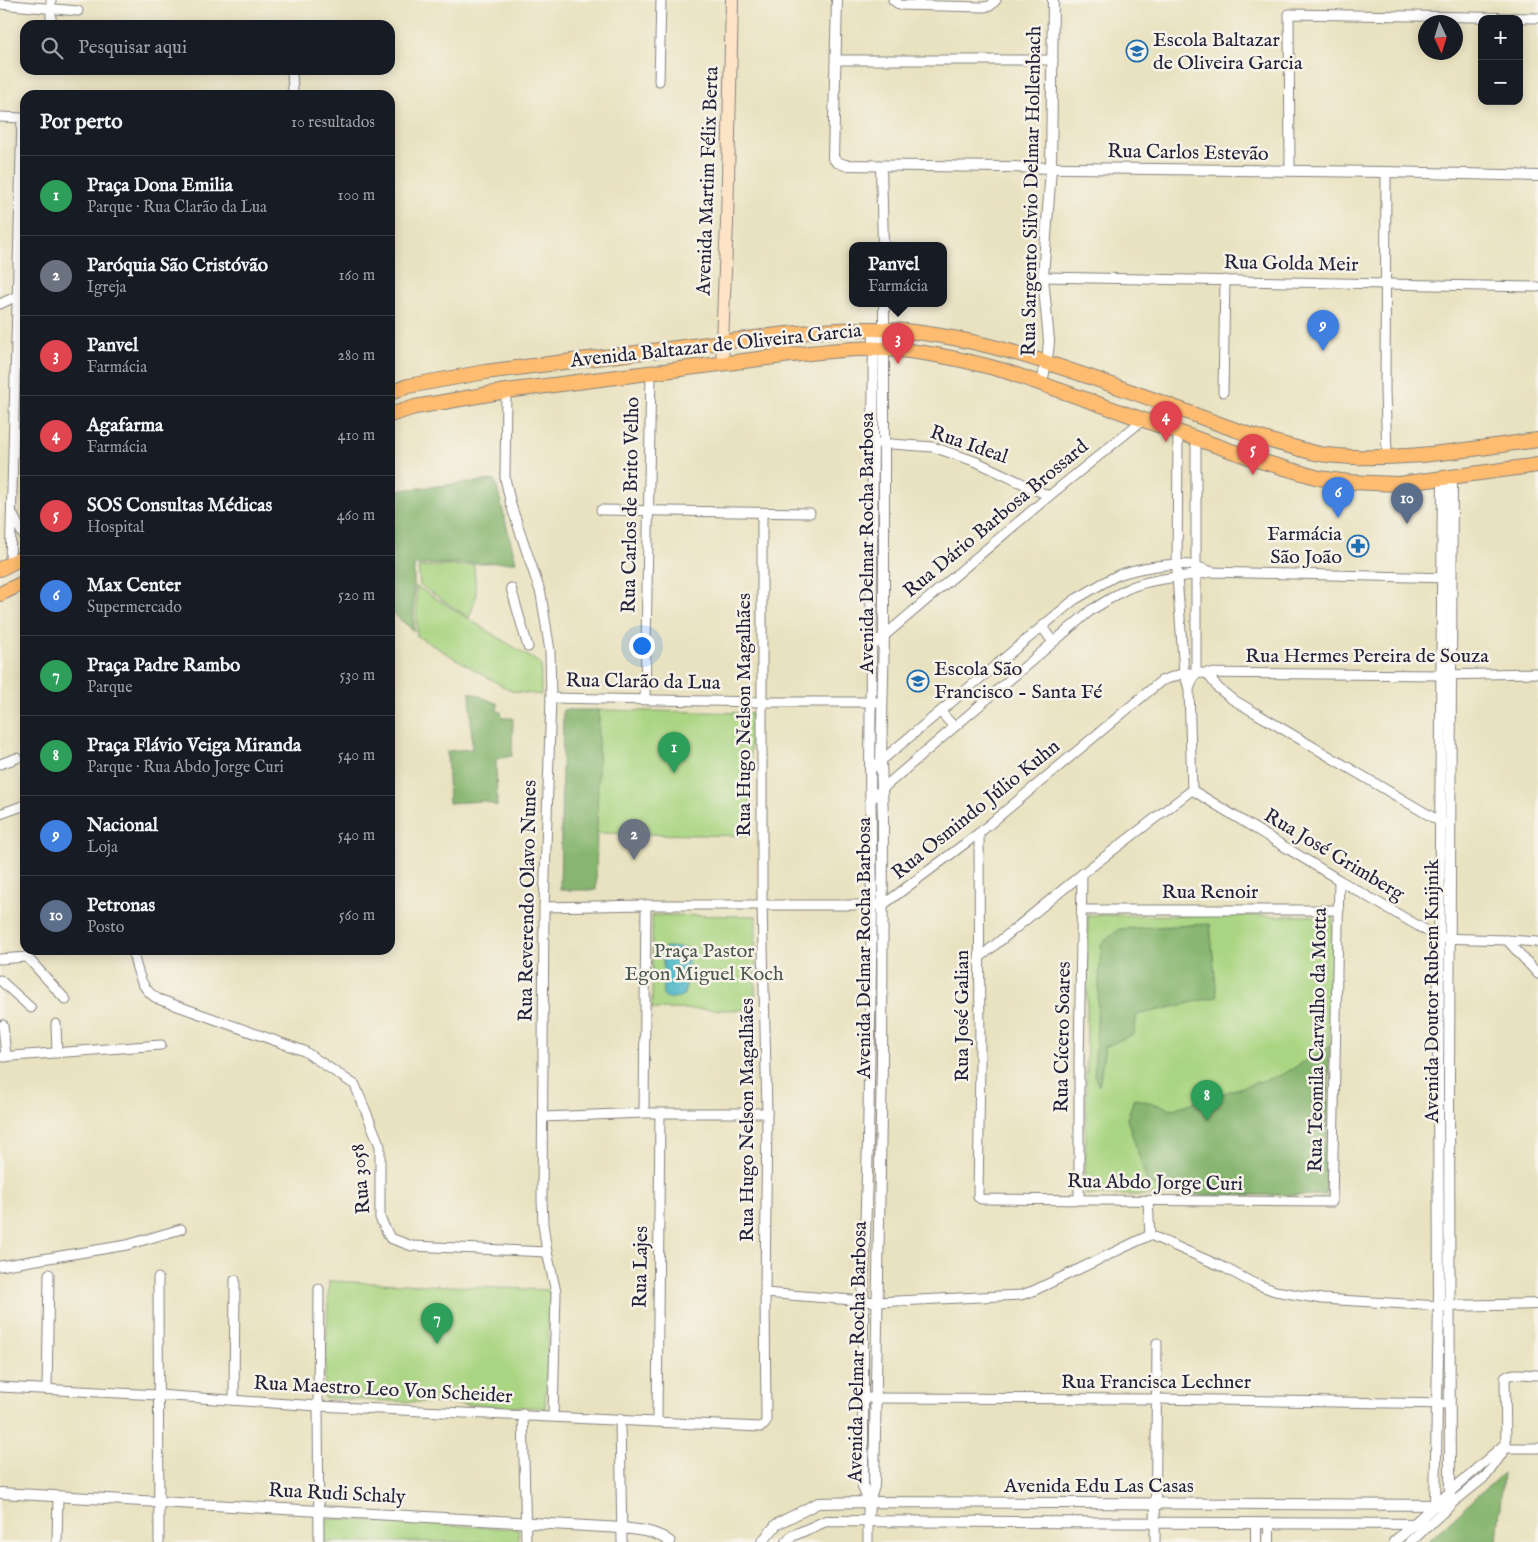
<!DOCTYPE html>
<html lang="pt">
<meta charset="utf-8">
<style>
:root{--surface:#171b24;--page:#20242c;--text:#f1f3f6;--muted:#9ea1a6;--line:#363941;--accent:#ea580c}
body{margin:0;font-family:"IM FELL English",serif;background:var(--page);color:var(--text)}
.controls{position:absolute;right:15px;top:15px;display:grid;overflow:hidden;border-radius:10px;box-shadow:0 2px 12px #0003}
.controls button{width:45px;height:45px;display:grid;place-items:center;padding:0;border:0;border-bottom:1px solid var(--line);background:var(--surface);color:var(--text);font:25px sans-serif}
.compass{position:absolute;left:1418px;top:15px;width:45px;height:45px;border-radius:50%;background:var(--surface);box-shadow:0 2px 12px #0003;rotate:176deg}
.you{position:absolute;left:641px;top:645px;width:18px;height:18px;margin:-12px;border:4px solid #fff;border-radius:50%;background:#1a73e8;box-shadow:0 0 0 8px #1a73e833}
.badge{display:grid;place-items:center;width:32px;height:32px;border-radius:50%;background:var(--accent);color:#fff;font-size:16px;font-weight:700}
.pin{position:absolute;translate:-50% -41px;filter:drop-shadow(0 1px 2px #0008)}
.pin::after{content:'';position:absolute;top:26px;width:18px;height:15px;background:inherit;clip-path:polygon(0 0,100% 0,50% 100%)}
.popup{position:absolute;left:849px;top:242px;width:98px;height:65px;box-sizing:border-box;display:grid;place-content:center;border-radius:10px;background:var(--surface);filter:drop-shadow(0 1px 4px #0005);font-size:16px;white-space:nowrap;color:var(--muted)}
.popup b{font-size:19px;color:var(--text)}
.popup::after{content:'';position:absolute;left:50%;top:100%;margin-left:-10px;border:10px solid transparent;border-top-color:var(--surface)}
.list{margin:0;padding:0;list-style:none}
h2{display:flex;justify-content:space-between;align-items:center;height:65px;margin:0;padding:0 20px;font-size:21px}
h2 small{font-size:16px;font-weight:400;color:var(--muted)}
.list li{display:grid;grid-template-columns:32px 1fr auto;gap:15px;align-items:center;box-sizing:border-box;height:80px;padding:0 20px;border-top:1px solid var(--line)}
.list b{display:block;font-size:19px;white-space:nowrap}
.list p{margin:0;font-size:16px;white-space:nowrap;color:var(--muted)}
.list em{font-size:16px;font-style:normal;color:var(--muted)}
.icon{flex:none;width:28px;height:28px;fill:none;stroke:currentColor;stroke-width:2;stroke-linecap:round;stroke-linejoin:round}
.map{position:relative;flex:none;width:1538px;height:1542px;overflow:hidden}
.search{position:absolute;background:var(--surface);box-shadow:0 2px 12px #0003;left:20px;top:20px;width:375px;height:55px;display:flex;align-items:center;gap:12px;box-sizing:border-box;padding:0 18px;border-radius:15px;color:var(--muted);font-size:19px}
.panel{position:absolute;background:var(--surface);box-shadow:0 2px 12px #0003;left:20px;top:90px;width:375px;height:865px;border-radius:15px}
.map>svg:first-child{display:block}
</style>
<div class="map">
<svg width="1538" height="1542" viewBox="0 0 1538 1542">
<rect width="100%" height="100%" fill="#f7f3e8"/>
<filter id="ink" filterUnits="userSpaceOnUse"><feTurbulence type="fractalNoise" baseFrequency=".02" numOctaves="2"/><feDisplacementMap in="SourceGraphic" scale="10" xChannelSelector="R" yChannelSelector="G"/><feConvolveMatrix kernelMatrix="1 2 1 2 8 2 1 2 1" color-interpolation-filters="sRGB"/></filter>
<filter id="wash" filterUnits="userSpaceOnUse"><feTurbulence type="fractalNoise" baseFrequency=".0096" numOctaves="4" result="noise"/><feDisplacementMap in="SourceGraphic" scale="20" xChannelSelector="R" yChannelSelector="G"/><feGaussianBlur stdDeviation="1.12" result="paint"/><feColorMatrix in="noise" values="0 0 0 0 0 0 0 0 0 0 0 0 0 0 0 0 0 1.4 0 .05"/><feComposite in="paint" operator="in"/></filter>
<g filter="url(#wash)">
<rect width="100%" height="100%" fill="#e9e2c0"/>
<!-- green -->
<g fill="#aad582" stroke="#667c5e">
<path d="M24,307L25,418H22Z"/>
<path d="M474,565L476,597L469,618L420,585L418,567Z"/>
<path d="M416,586L541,664V695L511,691L417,636Z"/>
<path d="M599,710L751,713L750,836L596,833Z"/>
<path d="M652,915L756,916L755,1010L652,1009Z"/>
<path d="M1088,915L1333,916L1326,1195H1085Z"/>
<path d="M329,1281L550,1290L545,1408L324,1398Z"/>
<path d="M324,1518L518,1529L519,1542H324Z"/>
</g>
<!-- forest -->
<g fill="#87b670" stroke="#546c56">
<path d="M495,480L516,562L414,565V631L390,611V491Z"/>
<path d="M470,692L498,704L497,711L501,712L502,718H513L512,756L496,759L497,806L484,801L449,803L447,751L472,749Z"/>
<path d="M563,710H599L596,890H560Z"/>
<path d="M1210,924L1217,997L1137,1015L1134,1034L1105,1047L1099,1086L1094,1076L1101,944L1119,929Z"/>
<path d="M1330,1046L1326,1195H1187L1148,1184L1127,1119L1134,1098L1173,1109L1284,1074Z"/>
<path d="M1503,1473L1497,1542H1427Z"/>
</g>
<!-- water -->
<path fill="#49b5c6" stroke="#366c80" d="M665,947L687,948C689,963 688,980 684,995C677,998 670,1000 663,996V954Z"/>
</g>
<g filter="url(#ink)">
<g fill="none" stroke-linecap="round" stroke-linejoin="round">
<!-- minor casing -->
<g stroke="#86827e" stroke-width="11">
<g id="minor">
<path d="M893,0L900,5L983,7L990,6L996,0"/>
<path d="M0,4L78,11"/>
<path d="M51,25V0"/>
<path d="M836,60H1053"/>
<path d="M292,70L293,95"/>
<path d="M659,81L661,0"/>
<path d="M0,117L22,118L10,564"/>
<path d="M1290,171L1289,14L1538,18"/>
<path d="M1386,172L1385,390L1387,457"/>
<path d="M1043,277L1538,287"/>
<path d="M0,304L17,296"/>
<path d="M506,391L505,478L511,505L541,594L550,651L551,698L544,907L542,1199L543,1224L547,1252L556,1292L553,1416"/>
<path d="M1223,392L1225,280"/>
<path d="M1178,432L1177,576L1184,673L1189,689L1192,790"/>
<path d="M877,443L933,447L977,462L1049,496"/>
<path d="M601,510L810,513"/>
<path d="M12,513L22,533L25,536"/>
<path d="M511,588L528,647"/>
<path d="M1042,627L1053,642"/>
<path d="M871,647L1049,496L1144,419"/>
<path d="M1207,673L1218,688L1232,699L1444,824"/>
<path d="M1189,689L1196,672V438"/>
<path d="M551,698L761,702H878"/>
<path d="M645,699L651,372"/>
<path d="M941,712L954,727"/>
<path d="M0,764L17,758"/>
<path d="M870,770L1074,600C1089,592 1103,582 1118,575C1137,568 1175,561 1195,566C1200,567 1205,570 1210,571"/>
<path d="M1192,790L1339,880L1439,938L1507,940L1538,974"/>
<path d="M870,801L882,789L1091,610C1104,603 1116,594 1129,588C1155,577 1183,578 1210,572L1449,578"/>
<path d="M0,814L25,805"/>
<path d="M979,833L980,1063L978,1197L981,1199L1332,1202L1339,880"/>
<path d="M544,907L646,905H883L979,833L1161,681L1184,673L1441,675L1538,673"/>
<path d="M1082,910H1339"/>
<path d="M1507,940L1538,942"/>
<path d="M132,950C138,970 139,988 158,999L304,1051L355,1085L380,1146V1218L390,1238L412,1246L547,1252"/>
<path d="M979,958L1082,874L1192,790"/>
<path d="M0,959L27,957L66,1000"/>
<path d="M0,980L31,1008"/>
<path d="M56,1024L57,1053"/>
<path d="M3,1025L6,1057"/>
<path d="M0,1057L161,1045"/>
<path d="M644,1113L646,905"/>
<path d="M543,1117L644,1113H767"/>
<path d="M1079,1200V1064L1082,874"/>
<path d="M1148,1201L1150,1235"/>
<path d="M1150,1235L1225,1268L1251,1282L1275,1291L1322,1299L1439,1306"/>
<path d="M0,1266L127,1245L181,1229"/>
<path d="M158,1278L159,1542"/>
<path d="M319,1289L318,1406L319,1542"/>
<path d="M765,1293L877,1302L1021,1295L1033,1291L1150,1235"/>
<path d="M0,1387L158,1395L318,1406L760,1427L764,1425L766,1421L765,1293L767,1113L762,904V514"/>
<path d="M47,1389L49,1274"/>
<path d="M864,1398L1156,1399L1448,1404"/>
<path d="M234,1400L235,1280"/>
<path d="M523,1414L526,1542"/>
<path d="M620,1419L622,1542"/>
<path d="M657,1421L660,1113"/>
<path d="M1506,1448L1505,1378C1512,1371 1528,1375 1538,1375"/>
<path d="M1506,1448H1538"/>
<path d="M1435,1505L1506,1443"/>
<path d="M1450,1505L1486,1476L1506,1448"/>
<path d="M57,1542L58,1496"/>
<path d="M868,1542V1521"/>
<path d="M1155,1542L1157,1343"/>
</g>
</g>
<!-- tertiary casing -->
<g stroke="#86827e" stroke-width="12">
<g id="tertiary">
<path d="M837,0L833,158L837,162L845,165L1386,172L1538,176"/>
<path d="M881,166L883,245"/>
<path d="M1042,383L1048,352L1049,341L1043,277L1051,169L1053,0"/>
<path d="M1444,1306L1538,1304"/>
<path d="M0,1493L622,1528C639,1530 656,1531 670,1542"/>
<path d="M869,1502L863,1487V1302L868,1141L872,905L870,770L874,329"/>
<path d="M1450,1505L1449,1078L1452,477"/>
<path d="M868,1521L869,1502L874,1486L882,1063L883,818L881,761L884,634V303"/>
<path d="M762,1542L777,1524L818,1503L869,1502L1450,1505"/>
<path d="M787,1542L792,1536L826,1521L1429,1524"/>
<path d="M1256,1542V1523"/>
<path d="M1269,1542V1523"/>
<path d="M1394,1542L1435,1505L1439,1306L1438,1078L1443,479"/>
<path d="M1410,1542L1450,1505"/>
</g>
</g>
<!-- secondary casing -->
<g stroke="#86827e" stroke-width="14">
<path id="secondary" d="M723,363L722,342L727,223L732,0"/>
</g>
<!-- primary casing -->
<g stroke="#86827e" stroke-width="16">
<g id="primary">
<path d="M390,393L408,386L485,372L778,335C810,332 843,328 875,329C975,332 1070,370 1163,403C1206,419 1248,436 1293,447C1304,450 1316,454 1327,455C1397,463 1469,449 1538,440"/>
<path d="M390,415L415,407L506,391L791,355C821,352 853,347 884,349C925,351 966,360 1005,371L1257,460L1319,478L1349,482L1399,484L1538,465"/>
<path d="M0,569L25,556"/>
<path d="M0,594L25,582"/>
</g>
</g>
<!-- minor -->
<use href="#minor" stroke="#fff" stroke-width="9"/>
<!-- tertiary -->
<use href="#tertiary" stroke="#fff" stroke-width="10"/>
<!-- secondary -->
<use href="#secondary" stroke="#fee4c6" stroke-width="12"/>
<!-- primary -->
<use href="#primary" stroke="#fdbc70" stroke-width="14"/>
</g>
</g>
<!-- icons -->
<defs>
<g id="school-ring" transform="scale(1.125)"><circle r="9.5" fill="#f7f3e8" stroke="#1f6fb2" stroke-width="1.5"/><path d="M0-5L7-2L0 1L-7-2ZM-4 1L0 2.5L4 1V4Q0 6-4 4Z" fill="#1f6fb2"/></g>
<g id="pharmacy-ring" transform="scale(1.125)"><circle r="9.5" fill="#f7f3e8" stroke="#1f6fb2" stroke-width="1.5"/><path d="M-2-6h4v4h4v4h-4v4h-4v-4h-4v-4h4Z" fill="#1f6fb2"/></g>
</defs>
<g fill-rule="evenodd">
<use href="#school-ring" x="1137" y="51"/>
<use href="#pharmacy-ring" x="1358" y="546"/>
<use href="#school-ring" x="918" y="681"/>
</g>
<g text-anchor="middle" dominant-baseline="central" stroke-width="5" stroke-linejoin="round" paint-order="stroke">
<!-- poi labels -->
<g font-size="20" fill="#22223b" stroke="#f7f3e8" text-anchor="start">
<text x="1153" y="40">Escola Baltazar<tspan x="1153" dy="23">de Oliveira Garcia</tspan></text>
<text x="1342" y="534" text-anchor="end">Farmácia<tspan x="1342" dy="23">São João</tspan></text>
<text x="934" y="669">Escola São<tspan x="934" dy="23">Francisco - Santa Fé</tspan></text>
</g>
<!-- street labels -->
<g font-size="20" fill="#22223b" stroke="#f7f3e8">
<text transform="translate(1188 153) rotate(1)">Rua Carlos Estevão</text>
<text transform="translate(708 181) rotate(-88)">Avenida Martim Félix Berta</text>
<text transform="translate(1032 191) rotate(-89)">Rua Sargento Silvio Delmar Hollenbach</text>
<text transform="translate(1291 264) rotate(1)">Rua Golda Meir</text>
<text transform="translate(716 346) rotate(-6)">Avenida Baltazar de Oliveira Garcia</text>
<text transform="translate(969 445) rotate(19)">Rua Ideal</text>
<text transform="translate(631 505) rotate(-89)">Rua Carlos de Brito Velho</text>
<text transform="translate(996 519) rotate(-40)">Rua Dário Barbosa Brossard</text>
<text transform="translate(867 543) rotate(-90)">Avenida Delmar Rocha Barbosa</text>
<text x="1367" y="656">Rua Hermes Pereira de Souza</text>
<text transform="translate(643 682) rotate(1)">Rua Clarão da Lua</text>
<text transform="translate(744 715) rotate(-90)">Rua Hugo Nelson Magalhães</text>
<text transform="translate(976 810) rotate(-39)">Rua Osmindo Júlio Kuhn</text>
<text transform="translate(1334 855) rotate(31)">Rua José Grimberg</text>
<text x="1210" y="892">Rua Renoir</text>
<text transform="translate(528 901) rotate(-89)">Rua Reverendo Olavo Nunes</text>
<text transform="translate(864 948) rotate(-90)">Avenida Delmar Rocha Barbosa</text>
<text transform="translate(1432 991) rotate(-90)">Avenida Doutor Rubem Knijnik</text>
<text transform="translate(962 1016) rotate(-90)">Rua José Galian</text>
<text transform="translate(1063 1037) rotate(-89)">Rua Cícero Soares</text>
<text transform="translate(1318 1040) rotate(-89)">Rua Teomila Carvalho da Motta</text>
<text transform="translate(747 1120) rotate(-90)">Rua Hugo Nelson Magalhães</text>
<text transform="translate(361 1179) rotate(-95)">Rua 3058</text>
<text transform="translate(1155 1183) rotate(1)">Rua Abdo Jorge Curi</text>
<text transform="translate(641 1267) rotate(-89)">Rua Lajes</text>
<text transform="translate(858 1352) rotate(-89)">Avenida Delmar Rocha Barbosa</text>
<text x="1156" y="1382">Rua Francisca Lechner</text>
<text transform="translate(383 1390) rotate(3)">Rua Maestro Leo Von Scheider</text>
<text x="1099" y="1486">Avenida Edu Las Casas</text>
<text transform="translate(337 1494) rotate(3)">Rua Rudi Schaly</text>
</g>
<!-- park labels -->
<g font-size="20" fill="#4b5850" stroke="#f7f3e8">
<text x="704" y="951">Praça Pastor<tspan x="704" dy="23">Egon Miguel Koch</tspan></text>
</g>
</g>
</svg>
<div class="controls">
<button>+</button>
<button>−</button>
</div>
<svg class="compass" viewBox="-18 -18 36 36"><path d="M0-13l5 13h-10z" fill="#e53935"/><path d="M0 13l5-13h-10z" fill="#9ea1a6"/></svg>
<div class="you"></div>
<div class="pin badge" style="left:674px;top:773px;background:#2e9e5b">1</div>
<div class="pin badge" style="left:634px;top:860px;background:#6b7280">2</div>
<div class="pin badge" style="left:898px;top:364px;background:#e0444e">3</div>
<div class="popup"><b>Panvel</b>Farmácia</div>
<div class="pin badge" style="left:1166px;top:442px;background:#e0444e">4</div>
<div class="pin badge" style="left:1253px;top:475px;background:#e0444e">5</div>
<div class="pin badge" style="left:1338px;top:518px;background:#3f7fe0">6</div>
<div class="pin badge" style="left:437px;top:1344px;background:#2e9e5b">7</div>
<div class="pin badge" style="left:1207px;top:1121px;background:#2e9e5b">8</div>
<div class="pin badge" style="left:1323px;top:351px;background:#3f7fe0">9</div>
<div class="pin badge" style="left:1407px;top:524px;background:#5c6f8a">10</div>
<div class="search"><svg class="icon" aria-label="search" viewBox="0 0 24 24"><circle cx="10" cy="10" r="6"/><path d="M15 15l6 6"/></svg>Pesquisar aqui</div>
<section class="panel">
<h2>Por perto<small>10 resultados</small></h2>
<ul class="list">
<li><span class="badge" style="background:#2e9e5b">1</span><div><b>Praça Dona Emilia</b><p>Parque · Rua Clarão da Lua</p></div><em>100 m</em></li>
<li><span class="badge" style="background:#6b7280">2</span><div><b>Paróquia São Cristóvão</b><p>Igreja</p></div><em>160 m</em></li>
<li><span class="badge" style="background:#e0444e">3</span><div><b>Panvel</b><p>Farmácia</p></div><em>280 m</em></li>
<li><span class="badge" style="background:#e0444e">4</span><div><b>Agafarma</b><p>Farmácia</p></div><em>410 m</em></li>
<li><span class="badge" style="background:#e0444e">5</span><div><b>SOS Consultas Médicas</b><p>Hospital</p></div><em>460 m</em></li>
<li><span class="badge" style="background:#3f7fe0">6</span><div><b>Max Center</b><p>Supermercado</p></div><em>520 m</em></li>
<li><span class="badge" style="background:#2e9e5b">7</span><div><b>Praça Padre Rambo</b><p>Parque</p></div><em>530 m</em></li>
<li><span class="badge" style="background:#2e9e5b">8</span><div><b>Praça Flávio Veiga Miranda</b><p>Parque · Rua Abdo Jorge Curi</p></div><em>540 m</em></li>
<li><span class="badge" style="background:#3f7fe0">9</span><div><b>Nacional</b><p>Loja</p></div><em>540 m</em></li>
<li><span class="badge" style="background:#5c6f8a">10</span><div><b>Petronas</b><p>Posto</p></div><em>560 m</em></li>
</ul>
</section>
</div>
